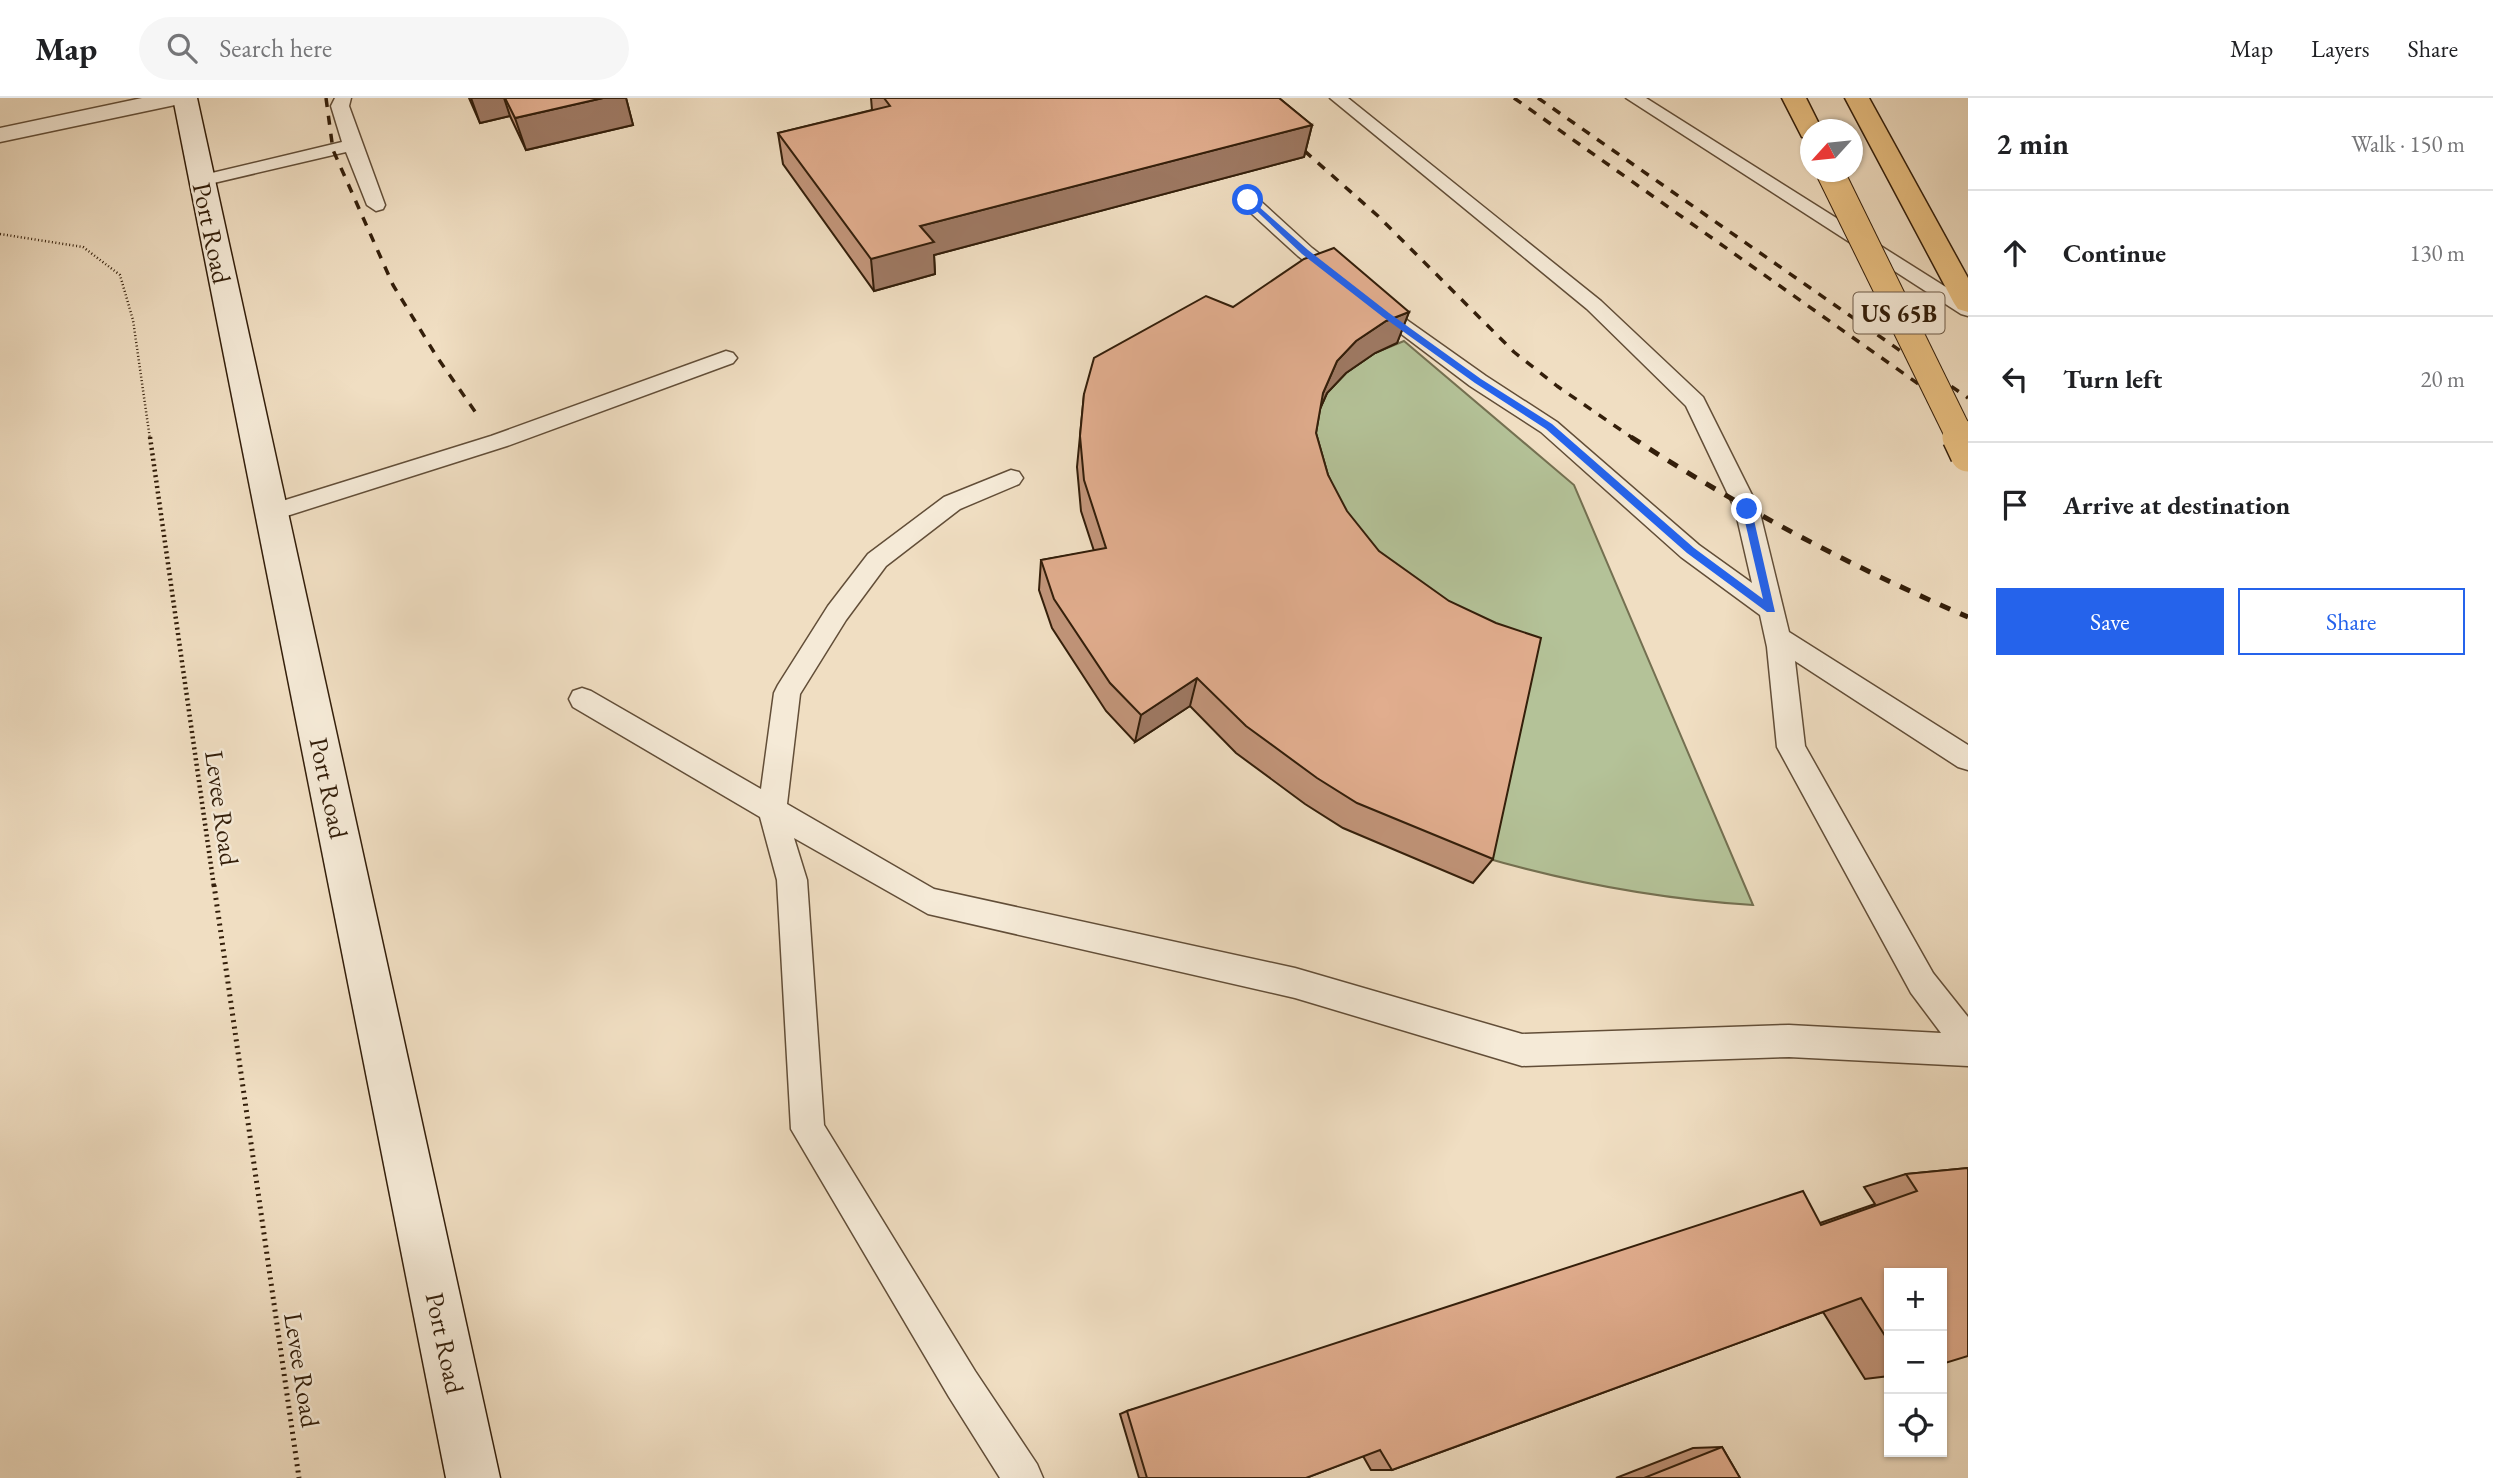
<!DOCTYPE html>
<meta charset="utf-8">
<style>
:root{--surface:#fff;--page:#f6f6f6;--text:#202124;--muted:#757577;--line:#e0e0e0;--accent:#2563eb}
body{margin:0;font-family:"EB Garamond",serif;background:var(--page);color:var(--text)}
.controls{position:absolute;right:21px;bottom:21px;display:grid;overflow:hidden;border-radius:0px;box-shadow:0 2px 5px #0004}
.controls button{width:63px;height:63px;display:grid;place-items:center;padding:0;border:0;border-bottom:2px solid var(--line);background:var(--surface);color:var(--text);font:35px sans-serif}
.compass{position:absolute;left:1800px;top:21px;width:63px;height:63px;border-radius:50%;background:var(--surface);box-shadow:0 2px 5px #0004;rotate:243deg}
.stop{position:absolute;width:21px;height:21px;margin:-16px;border:5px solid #2563eb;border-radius:50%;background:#fff}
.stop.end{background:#2563eb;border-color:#fff;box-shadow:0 2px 7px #0008}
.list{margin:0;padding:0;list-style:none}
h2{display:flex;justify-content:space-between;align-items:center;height:91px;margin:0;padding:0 28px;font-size:30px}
h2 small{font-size:23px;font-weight:400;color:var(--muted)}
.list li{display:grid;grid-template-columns:46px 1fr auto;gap:21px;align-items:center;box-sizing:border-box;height:126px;padding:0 28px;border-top:2px solid var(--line)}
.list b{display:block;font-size:26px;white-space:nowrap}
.list em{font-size:23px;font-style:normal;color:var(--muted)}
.actions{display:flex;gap:14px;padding:21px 28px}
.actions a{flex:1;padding:16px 0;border:2px solid var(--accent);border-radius:0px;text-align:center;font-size:24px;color:var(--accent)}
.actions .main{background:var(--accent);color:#fff}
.icon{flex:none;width:38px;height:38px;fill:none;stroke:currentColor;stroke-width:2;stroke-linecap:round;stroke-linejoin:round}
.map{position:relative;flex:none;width:1968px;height:1380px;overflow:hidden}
header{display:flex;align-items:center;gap:42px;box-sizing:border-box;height:98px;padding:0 35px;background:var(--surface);border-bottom:2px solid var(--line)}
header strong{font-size:33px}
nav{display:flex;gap:38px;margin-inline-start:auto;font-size:24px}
.search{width:490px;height:63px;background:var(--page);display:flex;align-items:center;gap:18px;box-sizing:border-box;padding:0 24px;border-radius:38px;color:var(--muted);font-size:26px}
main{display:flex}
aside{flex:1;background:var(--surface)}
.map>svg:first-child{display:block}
</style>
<header>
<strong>Map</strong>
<div class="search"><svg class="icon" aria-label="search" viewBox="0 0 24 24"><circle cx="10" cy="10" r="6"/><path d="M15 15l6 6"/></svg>Search here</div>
<nav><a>Map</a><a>Layers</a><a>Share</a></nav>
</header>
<main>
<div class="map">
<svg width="1968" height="1380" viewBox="0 0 1968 1380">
<rect width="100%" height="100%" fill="#f0dec2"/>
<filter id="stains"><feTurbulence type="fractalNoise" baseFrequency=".00286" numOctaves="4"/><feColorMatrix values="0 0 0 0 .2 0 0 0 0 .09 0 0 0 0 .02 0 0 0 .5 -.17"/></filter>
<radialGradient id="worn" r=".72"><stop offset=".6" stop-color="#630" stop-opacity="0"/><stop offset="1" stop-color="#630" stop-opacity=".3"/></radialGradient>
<!-- green -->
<path fill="#b4c298" stroke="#747051" stroke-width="2" d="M1404,243L1574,387L1753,807C1657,801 1571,785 1479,758L1335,443L1313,326L1327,295L1346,275L1375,255Z"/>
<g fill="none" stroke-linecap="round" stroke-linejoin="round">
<!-- lane casing -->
<g stroke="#624e38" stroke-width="3">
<g id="lane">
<path d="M335,0H351L349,8L385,107L383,111L376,113L367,107L346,54L201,88L192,83L195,79L342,44L331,8Z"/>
<path d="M1330,0H1348L1601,203L1703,299L1759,411L1789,534L1968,647V672L1958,669L1795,563L1805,648L1933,875L1968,919V968L1789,959L1522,968L1295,900L928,816L794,740L807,782L824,1027L975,1273L1037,1366L1043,1380H1000L949,1299L791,1031L777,782L760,719L573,609L569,601L573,593L582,590L591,593L761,691L774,595L778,587L828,508L868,456L944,399L1011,372L1019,374L1023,380L1019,386L960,411L886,468L846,522L800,596L787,706L934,791L1295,870L1522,936L1789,927L1941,935L1911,895L1777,649L1767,549L1760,517L1681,459L1541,334L1470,288L1363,207L1366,203H1380L1486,278L1557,324L1699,447L1752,485L1735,411L1686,308L1587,211Z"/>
<path d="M1626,0H1646L1968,203V218L1961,216Z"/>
<path d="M1248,96L1255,98L1312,150L1348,178L1351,182L1348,186H1334L1298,158L1241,106L1239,102L1241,98Z"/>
<path d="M726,253L733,255L737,260L733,265L507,348L271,423L263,421L259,415L263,409L491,338Z"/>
</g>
</g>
<!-- street casing -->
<g stroke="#624e38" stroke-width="3">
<path id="street" d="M142,0H187L183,5L175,7L0,44V30Z"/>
</g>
<!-- secondary casing -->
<g stroke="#331e0a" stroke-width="3">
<path id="secondary" d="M173,0H197L500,1380H446Z"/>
</g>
<!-- highway casing -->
<g stroke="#331e0a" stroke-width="3">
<g id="highway">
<path d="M1782,0H1806L1822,32H1811V41L1802,39Z"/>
<path d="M1845,0H1869L1968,180V214L1958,211L1954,205Z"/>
</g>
</g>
<!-- path-far2 -->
<path stroke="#331e0a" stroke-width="2.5" stroke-dasharray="1 2.5" stroke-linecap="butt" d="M0,136L83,149L120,177L133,222L150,341"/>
<!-- path-far1 -->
<path stroke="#331e0a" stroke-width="4.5" stroke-dasharray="2 3.5" stroke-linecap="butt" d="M150,339L214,789"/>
<!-- path -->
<path stroke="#331e0a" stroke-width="5" stroke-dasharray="2 4.5" stroke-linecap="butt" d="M214,787L299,1380"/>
<!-- lane -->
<use href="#lane" fill="#f5ead7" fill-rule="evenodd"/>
<!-- street -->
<use href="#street" fill="#f5ead7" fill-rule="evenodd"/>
<!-- secondary -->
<use href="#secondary" fill="#f5ead7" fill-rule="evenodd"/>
<!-- highway -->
<use href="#highway" fill="#e8bf81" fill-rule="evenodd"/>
<!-- rail-far1 -->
<g stroke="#331e0a" stroke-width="3.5" stroke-dasharray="9 9" stroke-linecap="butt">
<path d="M326,0L333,52L393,187L437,259L476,315"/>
<path d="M1514,0L1968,321"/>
<path d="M1538,0L1968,300"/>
<path d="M1291,41L1378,118L1514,254L1557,288L1634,341"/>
</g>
<!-- rail -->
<path stroke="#331e0a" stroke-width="5" stroke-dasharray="11 11" stroke-linecap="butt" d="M1631,339C1739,409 1850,468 1968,519"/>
<!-- highway-bridge-far1 casing -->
<g stroke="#331e0a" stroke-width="29" stroke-linecap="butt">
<path id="highway-bridge-far1" d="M1830,74L1961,341"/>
</g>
<!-- highway-bridge casing -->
<g stroke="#331e0a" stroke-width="38" stroke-linecap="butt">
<path id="highway-bridge" d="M1960,339L1968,356"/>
</g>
<!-- highway-bridge-far1 -->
<use href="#highway-bridge-far1" stroke="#e8bf81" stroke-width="27"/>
<!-- highway-bridge -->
<use href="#highway-bridge" stroke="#e8bf81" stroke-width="35"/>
</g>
<!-- wall -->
<g fill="#c2957a" stroke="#331e0a" stroke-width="2">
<path d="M469,0H626L633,27L526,52L510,18L480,25Z"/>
<path d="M871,0H1279L1312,27L1304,59L934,157L935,176L874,193L783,66L778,35L872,12Z"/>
<path d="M1233,209L1409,214L1397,245L1375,255L1346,275L1327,295L1320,311L1316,335L1328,377L1493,761L1473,785L1343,730L1305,706L1236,655L1190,608L1135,644L1106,613L1052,530L1039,492L1041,462L1094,453L1081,413L1077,369L1084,296Z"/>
<path d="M1968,1070L1889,1175V1278L1865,1281L1823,1214L1392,1372H1371L1363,1358L1306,1380H1139L1120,1316L1127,1313L1820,1125L1875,1106L1864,1089L1906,1076Z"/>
<path d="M1722,1349L1740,1380H1616L1693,1350Z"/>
</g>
<!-- shaded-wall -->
<g fill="#9e7963" stroke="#331e0a" stroke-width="2">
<path d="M471,0H504L510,18L480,25Z"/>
<path d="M603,0H626L633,27L526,52L515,20Z"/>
<path d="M1312,27L1304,59L934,157L935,176L874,193L871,161L920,128Z"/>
<path d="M1409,214L1397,245L1375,255L1346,275L1327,295L1313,326L1323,295L1337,263L1356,243L1386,223Z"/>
<path d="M1197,580L1190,608L1135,644L1141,617Z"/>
</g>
<!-- building -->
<g fill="#e1ad8e" stroke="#331e0a" stroke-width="2">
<path d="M505,0H603L515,20Z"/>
<path d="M884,0H1279L1312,27L920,128L934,144L871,161L778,35L890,8Z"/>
<path d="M1334,150L1409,214L1386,223L1356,243L1337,263L1323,295L1316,335L1328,377L1347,413L1379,453L1449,503L1496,525L1541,540L1493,761L1357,705L1317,680L1246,628L1197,580L1141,617L1110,585L1054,501L1041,462L1106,450L1084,382L1080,338L1084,296L1094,260L1206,198L1233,209L1304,161Z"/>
<path d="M1968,1070V1258L1942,1266V1175H1889V1244L1861,1200L1392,1372L1380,1352L1306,1380H1147L1127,1313L1803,1093L1821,1127L1917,1093L1906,1076Z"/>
<path d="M1722,1349L1740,1380H1644Z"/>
</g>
<!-- route -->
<path fill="#2563eb" d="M1248,99L1308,152L1389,215L1481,281L1552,326L1694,450L1763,501L1742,411L1751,409L1775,514H1767L1687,455L1546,331L1475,285L1383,219L1302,156L1246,103Z"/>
<g text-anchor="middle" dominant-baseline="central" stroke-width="5" stroke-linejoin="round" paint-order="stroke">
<!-- shield labels -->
<rect fill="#f5ead7" stroke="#6d5b48" stroke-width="2" x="1853.5" y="194.5" width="91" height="41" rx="5"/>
<g font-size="24" font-weight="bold" fill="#331e0a">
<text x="1899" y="215">US 65B</text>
</g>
<!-- street labels -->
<g font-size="26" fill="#331e0a" stroke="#f5ead7">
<text transform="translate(212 135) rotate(78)">Port Road</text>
<text transform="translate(329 690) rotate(78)">Port Road</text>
<text transform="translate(222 710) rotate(82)">Levee Road</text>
<text transform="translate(445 1245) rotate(78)">Port Road</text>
<text transform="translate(302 1272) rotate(81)">Levee Road</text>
</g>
</g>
<rect width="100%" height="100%" filter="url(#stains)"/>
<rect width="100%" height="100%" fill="url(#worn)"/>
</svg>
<div class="controls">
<button>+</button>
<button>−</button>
<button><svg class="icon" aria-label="locate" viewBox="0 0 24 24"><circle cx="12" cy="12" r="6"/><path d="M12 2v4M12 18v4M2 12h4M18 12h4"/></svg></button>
</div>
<svg class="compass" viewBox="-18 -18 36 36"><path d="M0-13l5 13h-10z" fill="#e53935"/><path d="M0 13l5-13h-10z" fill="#757577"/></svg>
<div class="stop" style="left:1248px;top:102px"></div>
<div class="stop end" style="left:1747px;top:411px"></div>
</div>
<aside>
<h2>2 min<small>Walk · 150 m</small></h2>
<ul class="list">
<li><svg class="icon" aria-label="ahead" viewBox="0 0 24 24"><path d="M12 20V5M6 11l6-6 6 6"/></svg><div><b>Continue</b></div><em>130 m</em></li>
<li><svg class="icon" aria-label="left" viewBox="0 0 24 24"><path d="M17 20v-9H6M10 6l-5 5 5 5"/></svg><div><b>Turn left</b></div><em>20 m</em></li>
<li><svg class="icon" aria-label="arrive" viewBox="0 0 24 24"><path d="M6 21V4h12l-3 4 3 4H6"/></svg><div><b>Arrive at destination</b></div></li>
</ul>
<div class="actions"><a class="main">Save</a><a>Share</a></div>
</aside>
</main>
